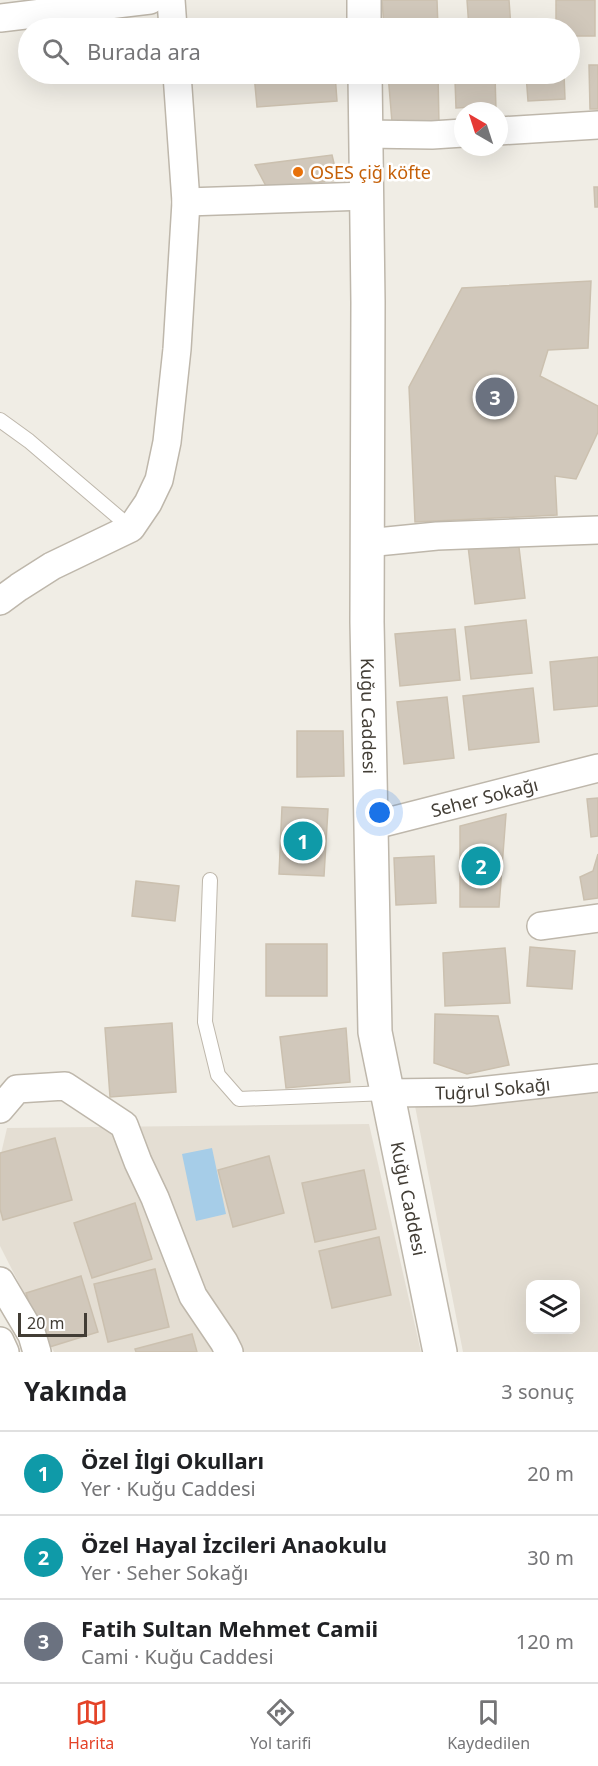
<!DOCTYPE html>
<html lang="tr">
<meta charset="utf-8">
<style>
:root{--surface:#fff;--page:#f2f2f2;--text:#202124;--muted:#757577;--line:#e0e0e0;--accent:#e44328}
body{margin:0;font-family:"Noto Sans",sans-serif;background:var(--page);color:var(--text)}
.controls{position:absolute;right:18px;bottom:18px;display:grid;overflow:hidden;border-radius:12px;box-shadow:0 6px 24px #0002}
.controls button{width:54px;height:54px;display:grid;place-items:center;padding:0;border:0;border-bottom:2px solid var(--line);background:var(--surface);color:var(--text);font:30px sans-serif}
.compass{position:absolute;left:454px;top:102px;width:54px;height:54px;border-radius:50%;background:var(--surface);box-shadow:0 6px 24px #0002;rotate:321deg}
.scale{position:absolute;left:18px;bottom:15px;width:69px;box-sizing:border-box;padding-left:6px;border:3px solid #423d35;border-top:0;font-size:16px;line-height:21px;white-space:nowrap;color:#423d35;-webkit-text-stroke:4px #fff;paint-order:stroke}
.you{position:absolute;left:380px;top:813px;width:21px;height:21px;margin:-15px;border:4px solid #fff;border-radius:50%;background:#1a73e8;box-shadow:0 0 0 9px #1a73e833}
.badge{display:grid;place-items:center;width:39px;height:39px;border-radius:50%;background:var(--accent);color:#fff;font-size:20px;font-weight:700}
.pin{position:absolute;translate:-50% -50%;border:3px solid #fff;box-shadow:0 2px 6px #0006}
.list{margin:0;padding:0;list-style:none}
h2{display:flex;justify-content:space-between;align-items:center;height:78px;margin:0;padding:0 24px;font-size:26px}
h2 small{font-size:20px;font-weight:400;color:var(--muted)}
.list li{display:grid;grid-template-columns:39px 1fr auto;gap:18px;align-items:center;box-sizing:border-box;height:84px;padding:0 24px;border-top:2px solid var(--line)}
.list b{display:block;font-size:22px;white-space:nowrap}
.list p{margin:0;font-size:20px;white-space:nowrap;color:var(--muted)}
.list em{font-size:20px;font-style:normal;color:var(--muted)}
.icon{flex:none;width:33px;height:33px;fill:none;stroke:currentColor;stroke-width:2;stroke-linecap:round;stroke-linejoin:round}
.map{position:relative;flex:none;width:598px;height:1352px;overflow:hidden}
.search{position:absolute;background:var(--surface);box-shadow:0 6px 24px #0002;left:18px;right:18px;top:18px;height:66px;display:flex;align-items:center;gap:15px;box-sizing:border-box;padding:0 21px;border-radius:33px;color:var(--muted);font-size:22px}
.sheet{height:330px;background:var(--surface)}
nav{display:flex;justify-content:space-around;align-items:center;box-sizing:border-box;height:84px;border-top:2px solid var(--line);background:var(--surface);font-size:16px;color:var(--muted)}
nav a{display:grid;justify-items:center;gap:3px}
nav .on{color:var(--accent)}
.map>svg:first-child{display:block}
</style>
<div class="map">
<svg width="598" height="1352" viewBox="0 0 598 1352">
<rect width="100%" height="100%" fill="#f0ede5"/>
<!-- residential -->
<g fill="#e4ded3" fill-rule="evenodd">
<path d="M598,1089V1352H463L415,1106ZM530,1284H576V1330H530Z"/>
<path d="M369,1124L421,1352H54L0,1246V1158L7,1128Z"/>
</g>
<!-- water -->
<path fill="#a6cde8" d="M212,1148L226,1214L196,1221L182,1154Z"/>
<!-- building -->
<g fill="#d1c8bb" stroke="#cbc0af" stroke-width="1.5">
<path d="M382,0H437L438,28H384Z"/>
<path d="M467,0H509L511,28H469Z"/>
<path d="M556,0H595V36H570V28H556Z"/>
<path d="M589,65H598V109H590Z"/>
<path d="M254,74H335L337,101L257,107Z"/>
<path d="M388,74H438L439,125L392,122Z"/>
<path d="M470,74H495L496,111H473V107L456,108L455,80H470Z"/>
<path d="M526,74H564L565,99L528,101Z"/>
<path d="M332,155L338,180L267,188L255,165Z"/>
<path d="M594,187H598V207H595Z"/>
<path d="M591,281L588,348L548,350L540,376L598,406V432L576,479L555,476L557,515L415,522L409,387L462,288Z"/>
<path d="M518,539L525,598L475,604L468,546Z"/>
<path d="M526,620L532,673L471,679L465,627Z"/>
<path d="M455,629L460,680L400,686L395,634Z"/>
<path d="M598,657V706L554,710L550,662Z"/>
<path d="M533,688L539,742L469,750L463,696Z"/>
<path d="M447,697L454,758L404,764L397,702Z"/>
<path d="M297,731H343L344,776L297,777Z"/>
<path d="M598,798V836L591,837L587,799Z"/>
<path d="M282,807L328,809L324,876L279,874Z"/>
<path d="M506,814L499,907H460V826Z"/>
<path d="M598,854V898L584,900L580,877L593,871Z"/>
<path d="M434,856L436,903L396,905L394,858Z"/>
<path d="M136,881L179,886L175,921L132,916Z"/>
<rect x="266" y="944" width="61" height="52"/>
<path d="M530,947L575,951L572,989L527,986Z"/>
<path d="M505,948L510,1003L445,1006L443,953Z"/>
<path d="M435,1014L498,1016L509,1065L467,1074L434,1063Z"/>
<path d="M172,1023L176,1092L110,1097L105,1028Z"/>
<path d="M346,1028L350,1082L286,1088L280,1037Z"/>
<path d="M55,1138L72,1200L3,1220L0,1209V1153Z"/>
<path d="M269,1156L284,1213L233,1227L218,1170Z"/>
<path d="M364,1170L376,1229L315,1242L302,1183Z"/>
<path d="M135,1203L152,1259L92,1278L74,1223Z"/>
<path d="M379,1237L391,1295L332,1308L319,1251Z"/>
<path d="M155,1269L169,1327L108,1342L94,1284Z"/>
<path d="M81,1276L98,1332L43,1349L26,1293Z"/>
<path d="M192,1334L197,1352H136L135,1349Z"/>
</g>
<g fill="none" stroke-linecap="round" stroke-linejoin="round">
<!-- service casing -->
<g stroke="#beb7ab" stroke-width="16">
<g id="service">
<path d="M0,420L29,441L131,528"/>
<path d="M210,880L205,1022L218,1075L239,1099L387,1093"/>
</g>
</g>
<!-- minor casing -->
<g stroke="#beb7ab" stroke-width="30">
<g id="minor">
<path d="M171,0L173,28"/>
<path d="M0,18L150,0"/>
<path d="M499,131L598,125"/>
<path d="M366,134L432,135L463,133"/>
<path d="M186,202L366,196"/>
<path d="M367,543L437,536L598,530"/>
<path d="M0,601L19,587L52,566L131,528L148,503L159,480L167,442L177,349L186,202L177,74"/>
<path id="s1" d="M371,826L598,768"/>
<path d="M541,926L598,918"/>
<path id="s2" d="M387,1093L470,1092L598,1078"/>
<path d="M0,1109L17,1089L65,1086L124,1125L138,1162L155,1198L193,1296L224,1342L229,1352"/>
<path d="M0,1281L32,1335L37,1352"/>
<path d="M0,1341L5,1352"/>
</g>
</g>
<!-- tertiary casing -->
<g stroke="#beb7ab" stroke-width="36">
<g id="tertiary">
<path d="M364,0V28"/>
<path id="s3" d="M365,74L368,302L367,622L375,1032L440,1352"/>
</g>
</g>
<!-- service -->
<use href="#service" stroke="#fff" stroke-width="14"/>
<!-- minor -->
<use href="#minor" stroke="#fff" stroke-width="27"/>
<!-- tertiary -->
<use href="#tertiary" stroke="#fff" stroke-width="33"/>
</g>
<!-- markers -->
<circle fill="#e8710a" stroke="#fff" stroke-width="2" cx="298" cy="172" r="6"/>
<g text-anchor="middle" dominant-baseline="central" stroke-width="5" stroke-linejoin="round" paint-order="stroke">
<!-- food labels -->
<g font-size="18" fill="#c56008" stroke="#fff" text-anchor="start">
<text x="310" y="172">OSES çiğ köfte</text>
</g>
<!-- street labels -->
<g font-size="18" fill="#423d35" stroke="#fff">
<text stroke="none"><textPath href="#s3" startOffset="642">Kuğu Caddesi</textPath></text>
<text stroke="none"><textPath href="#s1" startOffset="117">Seher Sokağı</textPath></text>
<text stroke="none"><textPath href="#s2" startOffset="106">Tuğrul Sokağı</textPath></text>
<text stroke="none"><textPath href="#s3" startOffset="1128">Kuğu Caddesi</textPath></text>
</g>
</g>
</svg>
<div class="controls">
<button><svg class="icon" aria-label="layers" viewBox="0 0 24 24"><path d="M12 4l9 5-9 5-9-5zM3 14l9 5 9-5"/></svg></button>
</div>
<svg class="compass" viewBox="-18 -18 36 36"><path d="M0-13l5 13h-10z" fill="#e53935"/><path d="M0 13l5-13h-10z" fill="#757577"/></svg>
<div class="scale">20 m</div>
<div class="you"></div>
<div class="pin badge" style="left:303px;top:841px;background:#0f9aa8">1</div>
<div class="pin badge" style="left:481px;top:866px;background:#0f9aa8">2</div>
<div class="pin badge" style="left:495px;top:397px;background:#6b7280">3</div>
<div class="search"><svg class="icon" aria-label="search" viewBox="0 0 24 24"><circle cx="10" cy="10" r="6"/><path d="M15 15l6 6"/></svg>Burada ara</div>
</div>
<section class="sheet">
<h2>Yakında<small>3 sonuç</small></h2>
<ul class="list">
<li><span class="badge" style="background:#0f9aa8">1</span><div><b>Özel İlgi Okulları</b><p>Yer · Kuğu Caddesi</p></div><em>20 m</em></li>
<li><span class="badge" style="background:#0f9aa8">2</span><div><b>Özel Hayal İzcileri Anaokulu</b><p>Yer · Seher Sokağı</p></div><em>30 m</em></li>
<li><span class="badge" style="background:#6b7280">3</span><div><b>Fatih Sultan Mehmet Camii</b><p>Cami · Kuğu Caddesi</p></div><em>120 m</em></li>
</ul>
</section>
<nav>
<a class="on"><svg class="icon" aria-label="map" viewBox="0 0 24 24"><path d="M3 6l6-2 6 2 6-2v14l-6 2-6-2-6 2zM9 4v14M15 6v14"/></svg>Harita</a>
<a><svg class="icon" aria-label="directions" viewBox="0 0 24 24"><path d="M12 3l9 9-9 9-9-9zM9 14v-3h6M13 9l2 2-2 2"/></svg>Yol tarifi</a>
<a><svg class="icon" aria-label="saved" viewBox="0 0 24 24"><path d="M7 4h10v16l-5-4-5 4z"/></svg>Kaydedilen</a>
</nav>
